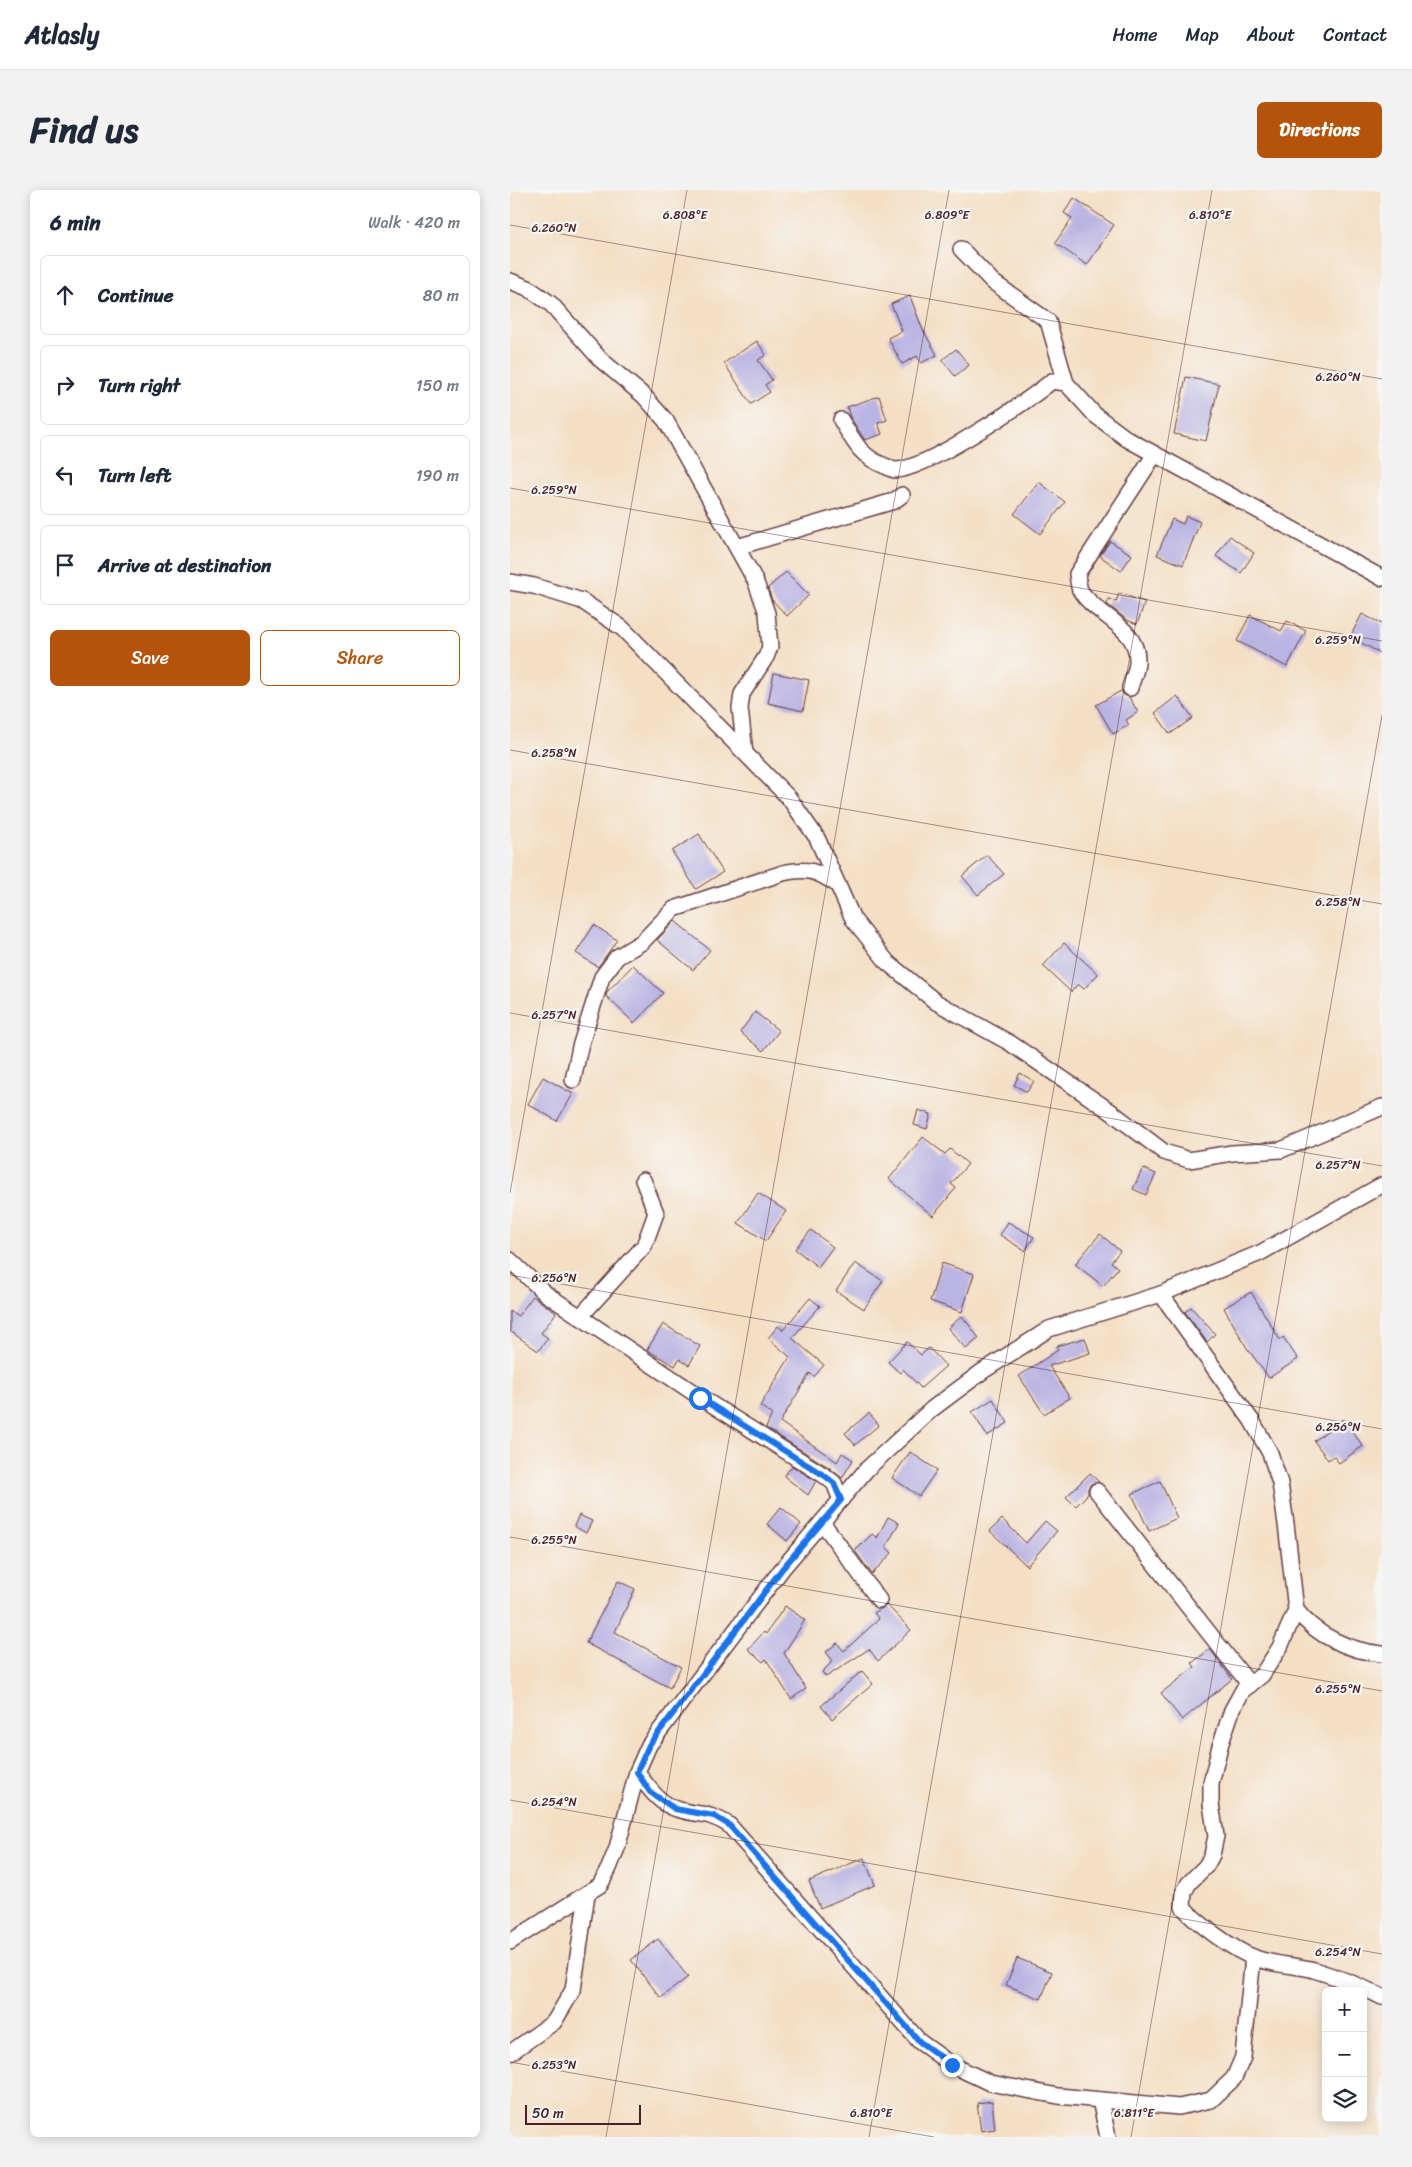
<!DOCTYPE html>
<meta charset="utf-8">
<style>
:root{--surface:#fff;--page:#f2f2f3;--text:#1f2937;--muted:#747a83;--line:#e0e1e3;--accent:#b45309}
body{margin:0;font-family:Sriracha,sans-serif;background:var(--page);color:var(--text)}
.controls{position:absolute;right:15px;bottom:15px;display:grid;overflow:hidden;border-radius:8px;box-shadow:0 2px 12px #0003}
.controls button{width:45px;height:45px;display:grid;place-items:center;padding:0;border:0;border-bottom:1px solid var(--line);background:var(--surface);color:var(--text);font:25px sans-serif}
.scale{position:absolute;left:15px;bottom:12px;width:116px;box-sizing:border-box;padding-left:5px;border:2px solid #4a1f2b;border-top:0;font-size:14px;line-height:18px;white-space:nowrap;color:#4a1f2b;-webkit-text-stroke:4px #f6f6f2;paint-order:stroke}
.stop{position:absolute;width:15px;height:15px;margin:-11px;border:4px solid #1a73e8;border-radius:50%;background:#fff}
.stop.end{background:#1a73e8;border-color:#fff;box-shadow:0 1px 5px #0008}
.list{margin:0;padding:0;list-style:none}
h2{display:flex;justify-content:space-between;align-items:center;height:65px;margin:0;padding:0 20px;font-size:21px}
h2 small{font-size:16px;font-weight:400;color:var(--muted)}
.list li{display:grid;grid-template-columns:32px 1fr auto;gap:15px;align-items:center;box-sizing:border-box;height:80px;margin:0 10px 10px;padding:0 10px;border:1px solid var(--line);border-radius:8px}
.list b{display:block;font-size:19px;white-space:nowrap}
.list em{font-size:16px;font-style:normal;color:var(--muted)}
.actions{display:flex;gap:10px;padding:15px 20px}
.actions a{flex:1;padding:11px 0;border:1px solid var(--accent);border-radius:8px;text-align:center;font-size:18px;color:var(--accent)}
.actions .main{background:var(--accent);color:#fff}
.icon{flex:none;width:28px;height:28px;fill:none;stroke:currentColor;stroke-width:2;stroke-linecap:round;stroke-linejoin:round}
.map{position:relative;flex:none;width:872px;height:1947px;overflow:hidden;border-radius:8px}
header{display:flex;align-items:center;gap:30px;box-sizing:border-box;height:70px;padding:0 25px;background:var(--surface);border-bottom:1px solid var(--line)}
header strong{font-size:24px}
nav{display:flex;gap:28px;margin-inline-start:auto;font-size:18px}
.intro{display:flex;align-items:center;justify-content:space-between;box-sizing:border-box;height:120px;padding:0 30px}
h1{margin:0;font-size:35px}
.button{padding:12px 22px;border-radius:8px;background:var(--accent);color:#fff;font-size:18px;font-weight:700}
main{display:flex;gap:30px;padding:0 30px}
aside{flex:1;background:var(--surface);border-radius:8px;box-shadow:0 2px 12px #0003}
.map>svg:first-child{display:block}
</style>
<header>
<strong>Atlasly</strong>
<nav><a>Home</a><a>Map</a><a>About</a><a>Contact</a></nav>
</header>
<div class="intro"><h1>Find us</h1><a class="button">Directions</a></div>
<main>
<aside>
<h2>6 min<small>Walk · 420 m</small></h2>
<ul class="list">
<li><svg class="icon" aria-label="ahead" viewBox="0 0 24 24"><path d="M12 20V5M6 11l6-6 6 6"/></svg><div><b>Continue</b></div><em>80 m</em></li>
<li><svg class="icon" aria-label="right" viewBox="0 0 24 24"><path d="M7 20v-9h11M14 6l5 5-5 5"/></svg><div><b>Turn right</b></div><em>150 m</em></li>
<li><svg class="icon" aria-label="left" viewBox="0 0 24 24"><path d="M17 20v-9H6M10 6l-5 5 5 5"/></svg><div><b>Turn left</b></div><em>190 m</em></li>
<li><svg class="icon" aria-label="arrive" viewBox="0 0 24 24"><path d="M6 21V4h12l-3 4 3 4H6"/></svg><div><b>Arrive at destination</b></div></li>
</ul>
<div class="actions"><a class="main">Save</a><a>Share</a></div>
</aside>
<div class="map">
<svg width="872" height="1947" viewBox="0 0 872 1947">
<rect width="100%" height="100%" fill="#f6f6f2"/>
<filter id="ink" filterUnits="userSpaceOnUse"><feTurbulence type="fractalNoise" baseFrequency=".02" numOctaves="2"/><feDisplacementMap in="SourceGraphic" scale="10" xChannelSelector="R" yChannelSelector="G"/><feConvolveMatrix kernelMatrix="1 2 1 2 8 2 1 2 1" color-interpolation-filters="sRGB"/></filter>
<filter id="wash" filterUnits="userSpaceOnUse"><feTurbulence type="fractalNoise" baseFrequency=".0096" numOctaves="4" result="noise"/><feDisplacementMap in="SourceGraphic" scale="20" xChannelSelector="R" yChannelSelector="G"/><feGaussianBlur stdDeviation="1.12" result="paint"/><feColorMatrix in="noise" values="0 0 0 0 0 0 0 0 0 0 0 0 0 0 0 0 0 1.4 0 .05"/><feComposite in="paint" operator="in"/></filter>
<g filter="url(#wash)">
<rect width="100%" height="100%" fill="#f4dfc5"/>
<g id="blocks">
<!-- building -->
<g fill="#bab4e2">
<path d="M564,8L604,35L577,75L545,53L562,28L554,23Z"/>
<path d="M400,106L412,138L427,165L411,173L407,166L392,174L378,148L392,141L381,114Z"/>
<path d="M247,151L256,165L248,170L262,190L255,195L260,202L241,214L214,173Z"/>
<path d="M446,159L459,175L445,186L432,170Z"/>
<path d="M676,187L709,194L696,251L664,244Z"/>
<path d="M369,206L377,230L368,233L372,244L355,250L340,227L337,217Z"/>
<path d="M529,292L555,312L530,344L504,324Z"/>
<path d="M676,326L690,332L673,375L647,365L662,329L673,334Z"/>
<path d="M720,346L744,363L731,383L706,366Z"/>
<path d="M600,351L622,365L611,381L590,366Z"/>
<path d="M276,382L299,405L277,426L262,410L258,398Z"/>
<path d="M609,403L635,412L627,434L617,430L597,414L599,409L606,412Z"/>
<path d="M852,424L872,434V464L840,447Z"/>
<path d="M740,425L771,441L777,431L796,441L777,477L727,451Z"/>
<path d="M264,483L299,490L293,521L258,513Z"/>
<path d="M611,501L614,505L619,507L628,522L616,530L619,535L603,544L586,515Z"/>
<path d="M667,506L683,528L660,544L645,523Z"/>
<path d="M189,644L213,682L186,699L162,661Z"/>
<path d="M477,665L494,684L468,705L452,686Z"/>
<path d="M165,731L200,760L183,780L147,750Z"/>
<path d="M84,735L107,750L88,777L66,763Z"/>
<path d="M554,753L588,784L574,799L568,794L561,802L533,776Z"/>
<path d="M123,775L153,803L124,833L96,806L97,802Z"/>
<path d="M245,822L269,841L253,861L230,842Z"/>
<path d="M510,883L524,891L517,902L504,895Z"/>
<path d="M33,887L63,904L47,931L18,914Z"/>
<path d="M408,920L421,924L417,939L404,935Z"/>
<path d="M413,947L435,964L440,959L458,974L441,994L446,998L423,1026L379,989Z"/>
<path d="M633,978L646,984L636,1005L623,999Z"/>
<path d="M248,1003L276,1021L256,1051L228,1033Z"/>
<path d="M498,1032L524,1047L515,1061L490,1045Z"/>
<path d="M301,1040L323,1057L308,1077L285,1059Z"/>
<path d="M590,1044L610,1061L601,1072L608,1078L593,1096L565,1074Z"/>
<path d="M345,1073L373,1091L354,1119L326,1101Z"/>
<path d="M432,1073L464,1084L452,1122L420,1111Z"/>
<path d="M741,1102L770,1150L773,1147L788,1169L759,1188L737,1158L714,1118Z"/>
<path d="M23,1106L46,1123L31,1143L38,1148L28,1161L0,1141V1121L8,1126Z"/>
<path d="M300,1108L310,1116L282,1148L314,1175L304,1187L300,1183L270,1232L327,1272L332,1263L343,1270L332,1288L320,1278L256,1238L262,1224L250,1216L280,1167L258,1148L268,1136L273,1140Z"/>
<path d="M681,1117L705,1144L697,1152L675,1122Z"/>
<path d="M452,1126L469,1148L456,1159L438,1138Z"/>
<path d="M153,1134L190,1156L179,1175L169,1169L165,1176L137,1160Z"/>
<path d="M575,1148L580,1163L539,1176L560,1208L534,1224L509,1186L548,1160L547,1156Z"/>
<path d="M397,1152L411,1165L419,1158L436,1176L411,1198L393,1179L390,1183L378,1172Z"/>
<path d="M483,1209L498,1233L477,1246L462,1222Z"/>
<path d="M359,1223L369,1235L345,1255L335,1243Z"/>
<path d="M833,1229L853,1256L829,1273L824,1266L818,1270L804,1251Z"/>
<path d="M400,1262L427,1280L409,1306L382,1288Z"/>
<path d="M282,1276L306,1291L298,1305L274,1286Z"/>
<path d="M580,1283L589,1292L581,1294L578,1298V1304L566,1316L556,1307Z"/>
<path d="M650,1291L667,1328L639,1341L622,1304Z"/>
<path d="M271,1317L291,1334L277,1351L257,1334Z"/>
<path d="M69,1325L82,1331L76,1343L64,1336Z"/>
<path d="M378,1327L389,1333L376,1357L382,1363L362,1384L345,1361L362,1344L367,1348Z"/>
<path d="M492,1329L516,1353L535,1331L547,1341L517,1376L480,1341Z"/>
<path d="M108,1391L125,1399L105,1442L171,1477L160,1498L76,1453Z"/>
<path d="M377,1415L401,1440L368,1471L359,1459L316,1487L312,1482L323,1471L316,1462L327,1453L334,1461L369,1429L364,1423Z"/>
<path d="M275,1416L295,1430L274,1463L296,1499L281,1509L256,1469L253,1472L238,1459L254,1442L256,1444Z"/>
<path d="M700,1459L722,1489L672,1530L651,1503L685,1477L682,1473Z"/>
<path d="M352,1481L363,1494L322,1529L311,1516Z"/>
<path d="M354,1668L365,1695L310,1718L299,1691Z"/>
<path d="M148,1749L178,1787L151,1808L121,1770Z"/>
<path d="M507,1768L542,1782L531,1809L496,1795Z"/>
<path d="M482,1911L485,1939L471,1941L467,1913Z"/>
</g>
</g>
</g>
<g filter="url(#ink)">
<use href="#blocks" fill-opacity="0" stroke="#643c42" stroke-width="1"/>
<g fill="none" stroke-linecap="round" stroke-linejoin="round">
<!-- minor casing -->
<g stroke="#643c42" stroke-width="18">
<g id="minor">
<path d="M451,59L483,92L538,131L556,193"/>
<path d="M0,91L18,98L41,114L91,170L134,206L156,231L245,390L257,423L260,457L256,467L232,504L230,518L235,563"/>
<path d="M331,230C344,252 350,266 375,276C378,277 382,280 385,280C416,280 516,212 542,191L556,193L585,225L617,249L872,388"/>
<path d="M227,357L384,311L392,305"/>
<path d="M0,392L24,396L72,411L112,438L279,608L307,648L343,729L378,773L426,812L500,853L600,921L654,962L679,970L722,963L771,960L872,917"/>
<path d="M620,498C622,490 627,480 627,472C629,436 585,426 570,400C568,395 568,389 567,384L645,264"/>
<path d="M63,890L70,857L92,787L107,767L132,752L164,719L273,683C298,677 307,681 328,695"/>
<path d="M0,1070L36,1104L190,1207L315,1286L324,1293L331,1310"/>
<path d="M651,1104L742,1231L760,1263L770,1293L776,1334L786,1420C806,1446 840,1461 872,1464"/>
<path d="M70,1127L134,1056L146,1023L133,990"/>
<path d="M587,1301L740,1495"/>
<path d="M312,1332L369,1410"/>
<path d="M786,1420L770,1457L752,1485L733,1500L722,1520L710,1556L701,1593V1614L706,1646L702,1665L696,1676L679,1693L674,1702L673,1717C689,1735 722,1759 745,1768C764,1775 785,1775 804,1780C827,1787 851,1796 872,1807"/>
<path d="M127,1582C137,1596 149,1614 167,1619C188,1626 197,1621 219,1635L410,1852L442,1875L480,1893L548,1906L669,1917L701,1910L724,1888L733,1867L743,1767"/>
<path d="M0,1752L90,1695L99,1678L107,1658L127,1582L139,1555L272,1379L357,1279L422,1219L473,1181L539,1139L651,1104L750,1063L872,995"/>
<path d="M0,1863L44,1832L63,1800L77,1704"/>
<path d="M590,1910L598,1947"/>
</g>
</g>
<!-- minor -->
<use href="#minor" stroke="#fff" stroke-width="15"/>
</g>
</g>
<g fill="none" stroke-linecap="round" stroke-linejoin="round" filter="url(#ink)">
<!-- route -->
<path stroke="#1a73e8" stroke-width="6" d="M190,1208L315,1286L324,1293L331,1310L272,1379L190,1488L139,1555L127,1582L140,1602L165,1619L204,1626L219,1635L410,1852L442,1875"/>
</g>
<!-- ticks -->
<path fill="none" stroke="#4a1f2b" stroke-width="1" stroke-opacity="0.45" d="M0,35L872,189M0,298L872,451M0,560L872,714M0,823L872,976M0,1003L177,0M0,1085L872,1239M0,1347L872,1501M0,1610L872,1764M0,1872L424,1947M96,1947L439,0M359,1947L702,0M621,1947L872,525"/>
<g font-size="12" text-anchor="middle" fill="#4a1f2b" stroke="#f6f6f2" stroke-width="4.5" stroke-linejoin="round" paint-order="stroke">
<text x="175" y="29">6.808°E</text>
<text x="437" y="29">6.809°E</text>
<text x="700" y="29">6.810°E</text>
<text x="44" y="42">6.260°N</text>
<text x="828" y="191">6.260°N</text>
<text x="44" y="304">6.259°N</text>
<text x="828" y="454">6.259°N</text>
<text x="44" y="567">6.258°N</text>
<text x="828" y="716">6.258°N</text>
<text x="44" y="829">6.257°N</text>
<text x="828" y="979">6.257°N</text>
<text x="44" y="1092">6.256°N</text>
<text x="828" y="1241">6.256°N</text>
<text x="44" y="1354">6.255°N</text>
<text x="828" y="1503">6.255°N</text>
<text x="44" y="1616">6.254°N</text>
<text x="828" y="1766">6.254°N</text>
<text x="44" y="1879">6.253°N</text>
<text x="361" y="1927">6.810°E</text>
<text x="624" y="1927">6.811°E</text>
</g>
</svg>
<div class="controls">
<button>+</button>
<button>−</button>
<button><svg class="icon" aria-label="layers" viewBox="0 0 24 24"><path d="M12 4l9 5-9 5-9-5zM3 14l9 5 9-5"/></svg></button>
</div>
<div class="scale">50 m</div>
<div class="stop" style="left:190px;top:1208px"></div>
<div class="stop end" style="left:442px;top:1875px"></div>
</div>
</main>
